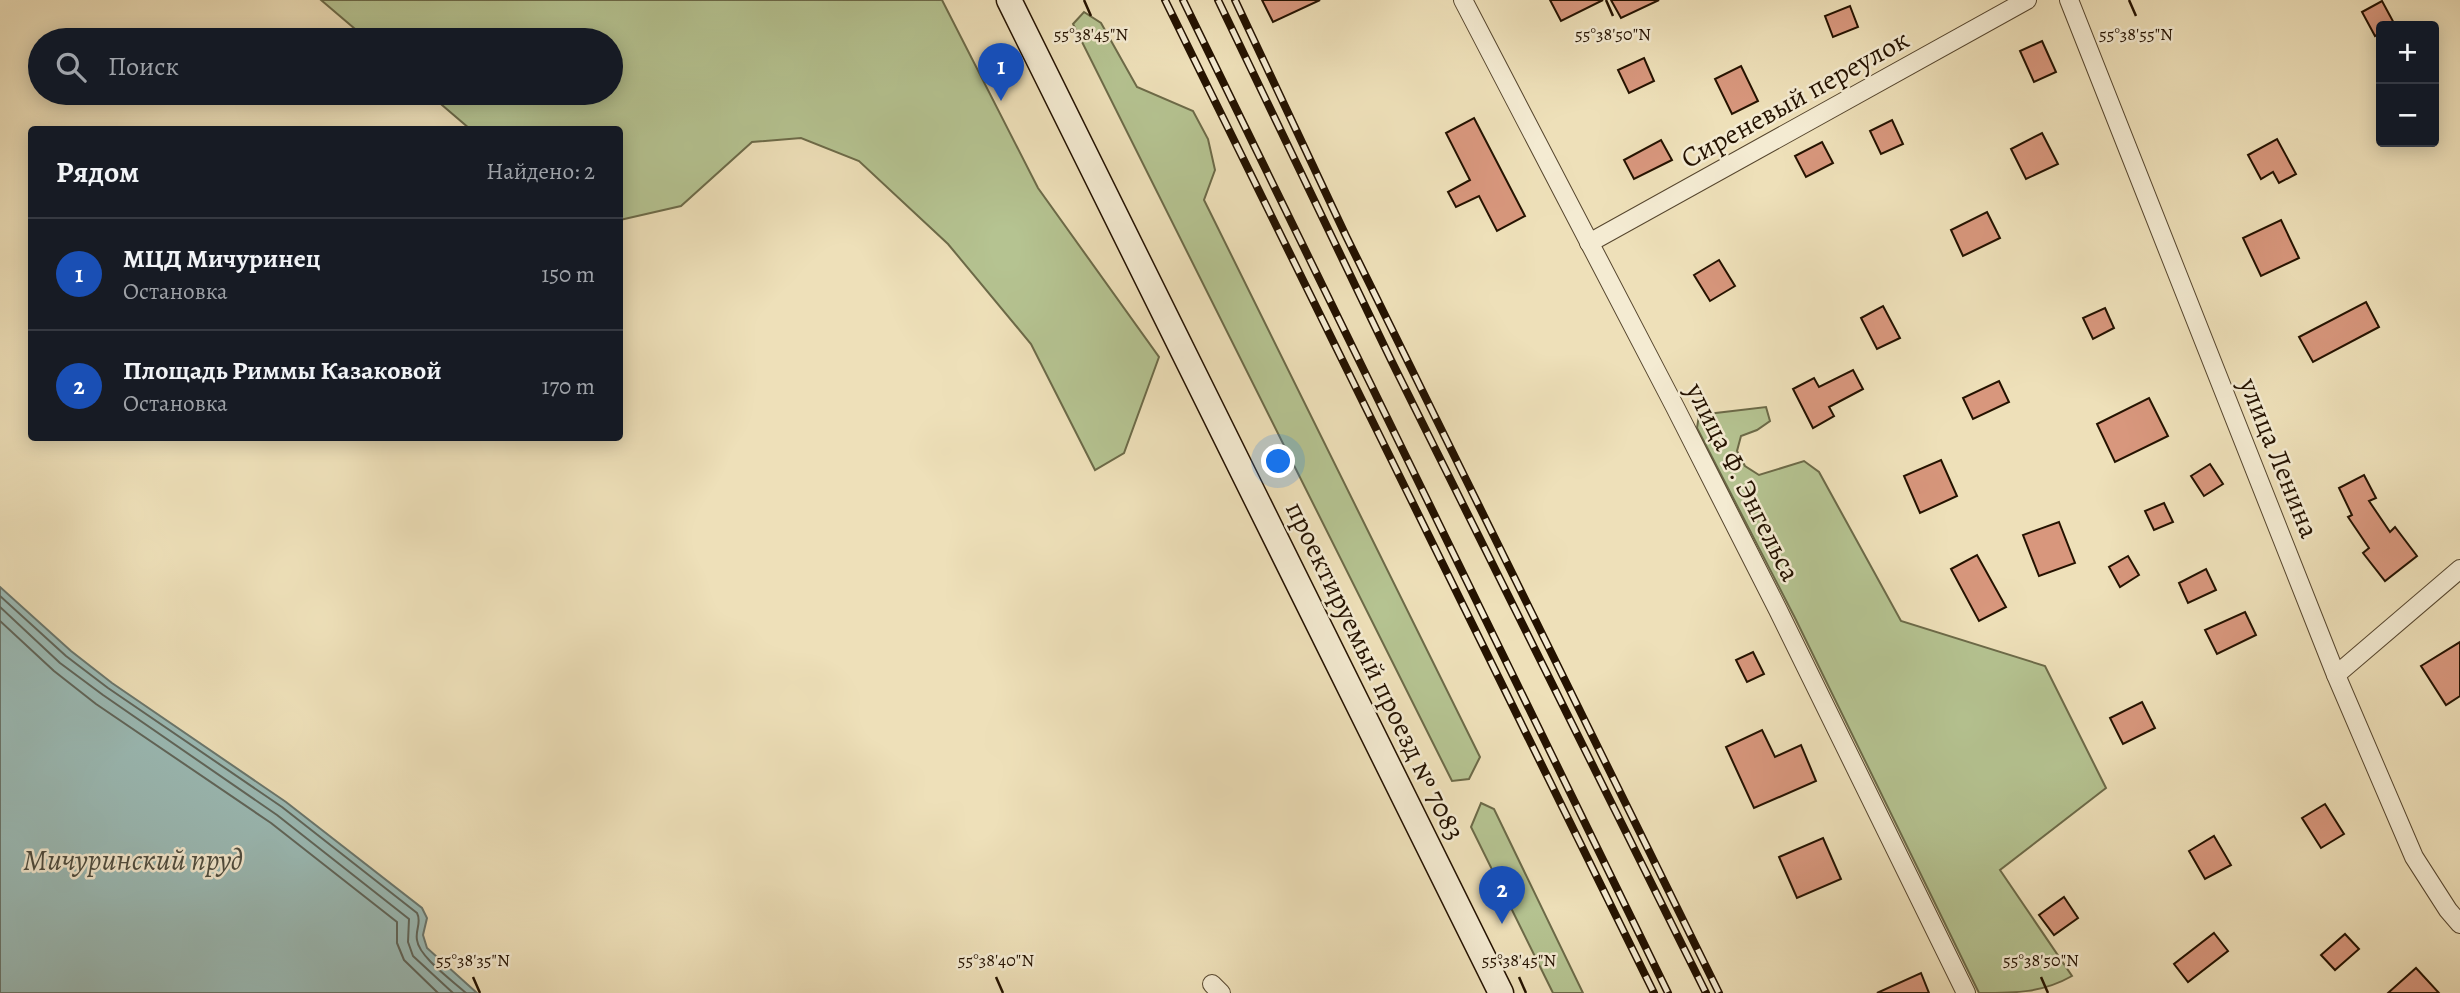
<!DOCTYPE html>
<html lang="ru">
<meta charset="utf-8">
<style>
:root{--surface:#171b24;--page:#242831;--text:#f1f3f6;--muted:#9ea1a6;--line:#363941;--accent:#c59692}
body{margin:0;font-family:Alegreya,serif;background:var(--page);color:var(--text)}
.controls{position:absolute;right:21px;top:21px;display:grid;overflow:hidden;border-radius:7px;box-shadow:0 4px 18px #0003}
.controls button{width:63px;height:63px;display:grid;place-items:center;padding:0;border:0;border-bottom:2px solid var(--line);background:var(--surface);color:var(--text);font:35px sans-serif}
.you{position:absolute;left:1279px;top:462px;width:24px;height:24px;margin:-18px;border:5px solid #fff;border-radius:50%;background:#1a73e8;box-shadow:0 0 0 10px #1a73e833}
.badge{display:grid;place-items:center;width:46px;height:46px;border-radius:50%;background:var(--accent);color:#fff;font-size:23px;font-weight:700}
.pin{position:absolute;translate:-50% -58px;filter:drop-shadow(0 2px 4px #0008)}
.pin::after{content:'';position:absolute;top:37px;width:24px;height:21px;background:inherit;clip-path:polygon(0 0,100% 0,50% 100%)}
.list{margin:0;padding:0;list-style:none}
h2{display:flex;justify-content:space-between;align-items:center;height:91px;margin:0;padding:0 28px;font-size:30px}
h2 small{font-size:23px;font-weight:400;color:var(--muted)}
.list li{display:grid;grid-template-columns:46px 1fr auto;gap:21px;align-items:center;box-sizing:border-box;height:112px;padding:0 28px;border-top:2px solid var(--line)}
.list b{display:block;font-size:26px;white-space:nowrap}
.list p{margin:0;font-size:23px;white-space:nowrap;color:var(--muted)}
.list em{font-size:23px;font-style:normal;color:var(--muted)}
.icon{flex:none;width:38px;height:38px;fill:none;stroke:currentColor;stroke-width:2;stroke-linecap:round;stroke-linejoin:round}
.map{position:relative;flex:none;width:2460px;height:993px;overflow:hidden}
.search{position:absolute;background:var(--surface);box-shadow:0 4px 18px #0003;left:28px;top:28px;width:595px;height:77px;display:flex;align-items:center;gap:18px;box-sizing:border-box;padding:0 24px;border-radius:38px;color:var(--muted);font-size:26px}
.panel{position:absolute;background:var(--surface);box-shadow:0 4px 18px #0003;left:28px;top:126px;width:595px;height:315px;border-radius:7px}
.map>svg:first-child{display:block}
</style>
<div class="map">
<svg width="2460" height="993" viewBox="0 0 2460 993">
<rect width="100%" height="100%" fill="#eee0b9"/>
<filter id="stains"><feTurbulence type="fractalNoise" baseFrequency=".00286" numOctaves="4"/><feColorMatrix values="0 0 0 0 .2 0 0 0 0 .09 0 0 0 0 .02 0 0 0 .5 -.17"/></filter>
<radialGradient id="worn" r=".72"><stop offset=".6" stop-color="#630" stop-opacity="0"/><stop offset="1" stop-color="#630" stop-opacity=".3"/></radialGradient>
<!-- green -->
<g fill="#b5c391" stroke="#6c6a48" stroke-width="2">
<path d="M321,0H942L1038,188L1159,357L1124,453L1095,470L1031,344L948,244L859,161L801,138L752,142L681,206L620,220V130L470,129L428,93H611V40H368Z"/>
<path d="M1084,12L1101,23L1137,87L1193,111L1208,139L1215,170L1204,200L1480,757L1469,779L1452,781L1073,24Z"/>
<path d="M1766,407L1770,421L1757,430L1741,436L1737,451L1745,466L1759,475L1804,461L1819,472L1901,621L2045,666L2106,788L2000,870L2072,976C2042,993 2016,993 1979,993L1795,618L1697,428L1699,415Z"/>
<path d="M1481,803L1494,809L1583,993H1553L1471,827Z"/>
</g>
<!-- water -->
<path fill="#9bbbb6" stroke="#6b776d" stroke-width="2" d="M0,587L71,651L112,683L286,802L422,908L427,918L423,935L427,948L477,993H0Z"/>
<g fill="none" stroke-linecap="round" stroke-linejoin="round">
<!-- shore -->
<g stroke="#60665b" stroke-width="2">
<path d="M0,596L66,656L108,688L282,807L417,913C422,922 415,930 417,940C419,957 453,981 466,993"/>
<path d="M0,607L60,663L103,695L277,815L409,919L408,942L413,956L453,993"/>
<path d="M0,621L54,671L96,704L271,823L397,922V943L404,960L438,993"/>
</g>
</g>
<!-- building -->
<g fill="#d8977d" stroke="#241200" stroke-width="2">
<path d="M1262,0H1320L1273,22Z"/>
<path d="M1550,0H1603L1561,21Z"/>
<path d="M1611,0H1659L1621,18Z"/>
<path d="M2382,1L2395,25L2381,26V32L2375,36L2362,12Z"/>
<path d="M1850,6L1858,27L1833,37L1825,16Z"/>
<path d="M2042,41L2056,72L2034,82L2020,51Z"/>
<path d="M1644,58L1654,81L1629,93L1618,70Z"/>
<path d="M1741,66L1758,101L1732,114L1715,79Z"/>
<path d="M1474,118L1525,216L1497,231L1479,196L1456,207L1448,192L1470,180L1446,133Z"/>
<path d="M1892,120L1903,144L1881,154L1870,131Z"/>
<path d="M2042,133L2058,164L2026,179L2011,149Z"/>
<path d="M2277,139L2296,174L2279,183L2273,172L2261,179L2248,155Z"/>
<path d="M1661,140L1672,160L1634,179L1624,160Z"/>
<path d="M1822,142L1833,163L1806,177L1795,156Z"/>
<path d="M1987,212L2000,238L1963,256L1951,230Z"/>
<path d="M2281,220L2299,258L2261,276L2243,238Z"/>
<path d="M1719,260L1735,286L1710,301L1694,275Z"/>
<path d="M2366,302L2379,327L2313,362L2299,337Z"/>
<path d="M1883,306L1900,338L1877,349L1861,318Z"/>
<path d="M2105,308L2114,328L2093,339L2083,318Z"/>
<path d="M1853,370L1863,389L1829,407L1834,416L1813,428L1793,389L1814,378L1819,387Z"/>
<path d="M1999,381L2009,402L1973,419L1963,398Z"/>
<path d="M2149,398L2168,436L2115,462L2097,424Z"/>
<path d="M1941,460L1957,496L1920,513L1904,476Z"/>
<path d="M2210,464L2223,484L2204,496L2191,476Z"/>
<path d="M2364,475L2376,498L2369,501L2390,532L2395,527L2417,556L2385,581L2363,553L2369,548L2348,517L2352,515L2339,488Z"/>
<path d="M2164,503L2173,522L2154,530L2145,511Z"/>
<path d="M2059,522L2075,563L2039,576L2023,535Z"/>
<path d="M1977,555L2006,607L1979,621L1951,569Z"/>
<path d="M2128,556L2139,575L2120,587L2109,567Z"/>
<path d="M2206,569L2216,590L2188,603L2179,583Z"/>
<path d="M2245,612L2256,635L2217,654L2205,630Z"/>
<path d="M2460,642V696L2446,705L2421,666Z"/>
<path d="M1753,652L1764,674L1747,682L1736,660Z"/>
<path d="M2142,702L2155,728L2123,744L2110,718Z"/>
<path d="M1762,730L1775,757L1801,745L1816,781L1754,808L1726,747Z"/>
<path d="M2325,804L2344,834L2321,848L2302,818Z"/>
<path d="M2214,836L2231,865L2205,879L2189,851Z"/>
<path d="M1823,838L1841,879L1797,898L1779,857Z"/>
<path d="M2064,897L2078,918L2054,935L2039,915Z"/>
<path d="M2214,933L2228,951L2188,982L2174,964Z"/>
<path d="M2345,934L2359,949L2335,970L2321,955Z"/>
<path d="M2416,968L2439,993H2388Z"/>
<path d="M1921,973L1929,993H1877Z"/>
</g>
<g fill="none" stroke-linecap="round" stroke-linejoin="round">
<!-- street casing -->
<g stroke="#56462e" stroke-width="20">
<g id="street">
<path d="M1463,0L1675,407L1778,610L1966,993"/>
<path d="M2069,0L2336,675L2414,857L2448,910L2460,924"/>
<path d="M1589,243L2027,0"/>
<path d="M2336,675L2460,569"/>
<path d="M1212,984L1221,993"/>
</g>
</g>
<!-- secondary casing -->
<g stroke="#241200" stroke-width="27">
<path id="secondary" d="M1009,0L1501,993"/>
</g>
<!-- street -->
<use href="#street" stroke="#f4ebd2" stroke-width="18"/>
<!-- secondary -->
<use href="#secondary" stroke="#f4ebd2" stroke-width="24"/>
<!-- rail casing -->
<g stroke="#241200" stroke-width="8">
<g id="rail">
<path d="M1165,0L1654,993"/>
<path d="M1183,0L1668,993"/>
<path d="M1218,0L1391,360L1706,993"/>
<path d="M1235,0L1346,236L1719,993"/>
</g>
</g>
<!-- rail -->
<use href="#rail" stroke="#f4ebd2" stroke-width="5" stroke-dasharray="16" stroke-linecap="butt"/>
</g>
<!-- ticks -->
<path fill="none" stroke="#241200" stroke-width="2.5" d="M1084,0L1091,16M1606,0L1613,16M2129,0L2136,16M473,977L480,993M996,977L1003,993M1519,977L1526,993M2041,977L2048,993"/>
<g text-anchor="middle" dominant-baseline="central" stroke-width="5" stroke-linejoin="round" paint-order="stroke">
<!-- street labels -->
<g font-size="28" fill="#241200" stroke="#f4ebd2">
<text transform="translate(1795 99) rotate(-29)">Сиреневый переулок</text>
<text transform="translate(2279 458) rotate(68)">улица Ленина</text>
<text transform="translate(1743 482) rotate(63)">улица Ф. Энгельса</text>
<text transform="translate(1375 671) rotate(64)">проектируемый проезд № 7083</text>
</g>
<!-- water labels -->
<g font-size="30" font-style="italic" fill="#4e4d40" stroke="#f4ebd2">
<text x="133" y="860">Мичуринский пруд</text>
</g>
</g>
<g font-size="18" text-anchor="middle" fill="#241200" stroke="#f4ebd2" stroke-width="5" stroke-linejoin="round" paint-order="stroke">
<text x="2136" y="40">55°38'55"N</text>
<text x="1091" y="40">55°38'45"N</text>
<text x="1613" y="40">55°38'50"N</text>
<text x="473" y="966">55°38'35"N</text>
<text x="996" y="966">55°38'40"N</text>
<text x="1519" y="966">55°38'45"N</text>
<text x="2041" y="966">55°38'50"N</text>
</g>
<rect width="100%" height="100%" filter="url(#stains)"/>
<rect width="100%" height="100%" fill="url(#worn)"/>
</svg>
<div class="controls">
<button>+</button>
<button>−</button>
</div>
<div class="you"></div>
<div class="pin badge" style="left:1001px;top:101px;background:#1a4fb4">1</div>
<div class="pin badge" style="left:1502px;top:924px;background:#1a4fb4">2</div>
<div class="search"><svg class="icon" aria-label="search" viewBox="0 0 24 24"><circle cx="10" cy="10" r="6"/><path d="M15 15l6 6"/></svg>Поиск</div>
<section class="panel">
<h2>Рядом<small>Найдено: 2</small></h2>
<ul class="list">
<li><span class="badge" style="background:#1a4fb4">1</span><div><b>МЦД Мичуринец</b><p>Остановка</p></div><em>150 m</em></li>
<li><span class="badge" style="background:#1a4fb4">2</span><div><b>Площадь Риммы Казаковой</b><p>Остановка</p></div><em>170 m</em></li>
</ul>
</section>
</div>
